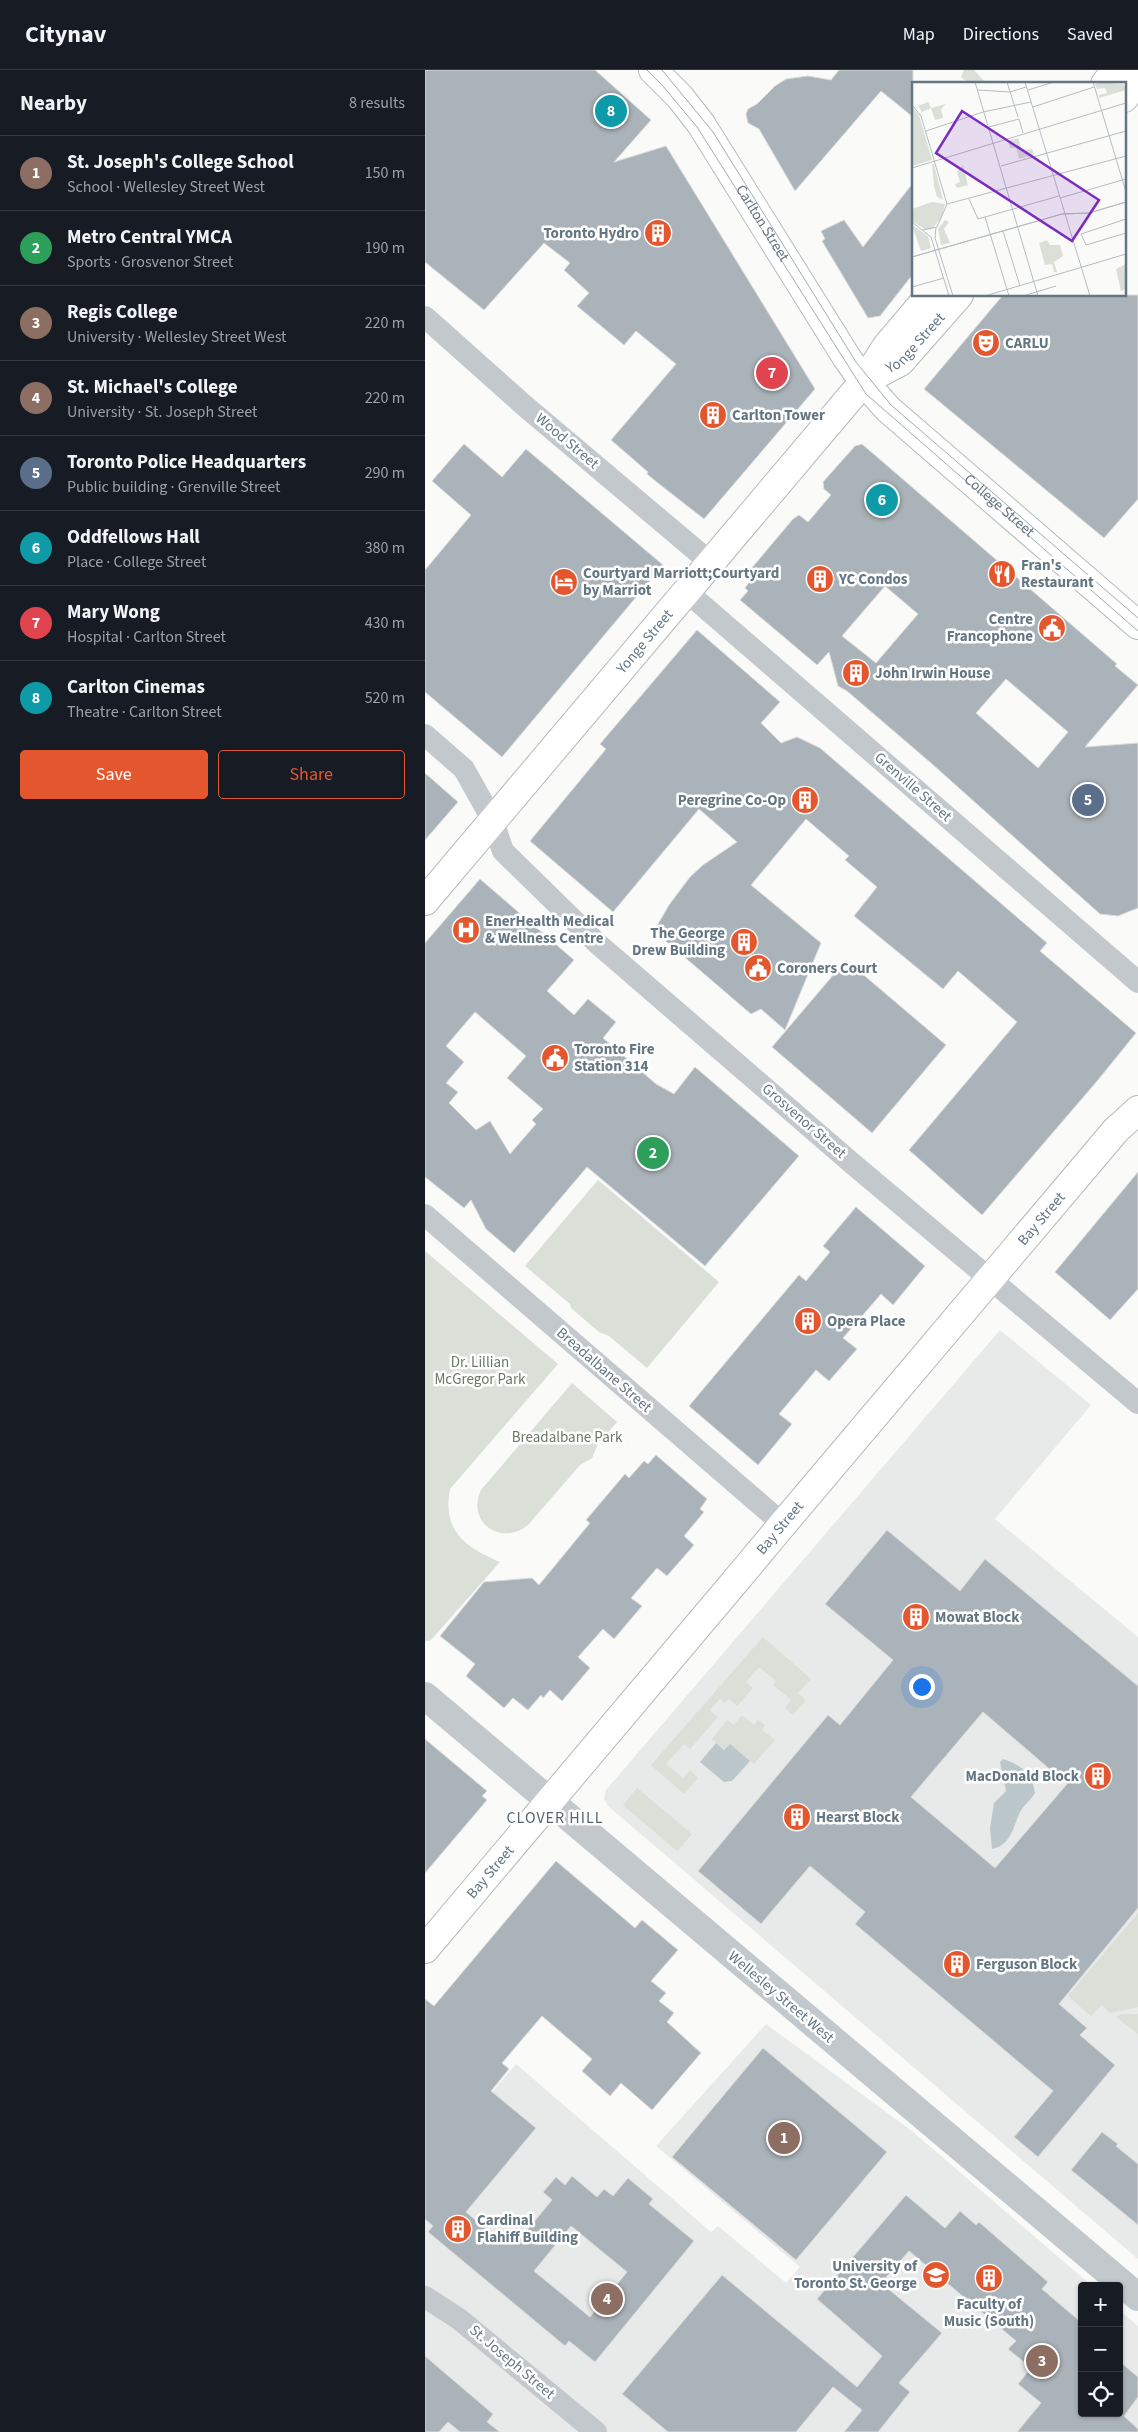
<!DOCTYPE html>
<meta charset="utf-8">
<style>
:root{--surface:#171b24;--page:#242831;--text:#f1f3f6;--muted:#9ea1a6;--line:#363941;--accent:#e4572e}
body{margin:0;font-family:"Source Sans 3",sans-serif;background:var(--page);color:var(--text)}
.controls{position:absolute;right:15px;bottom:15px;display:grid;overflow:hidden;border-radius:5px;box-shadow:0 1px 4px #0004}
.controls button{width:45px;height:45px;display:grid;place-items:center;padding:0;border:0;border-bottom:1px solid var(--line);background:var(--surface);color:var(--text);font:25px sans-serif}
.you{position:absolute;left:496px;top:1616px;width:18px;height:18px;margin:-12px;border:4px solid #fff;border-radius:50%;background:#1a73e8;box-shadow:0 0 0 8px #1a73e833}
.badge{display:grid;place-items:center;width:32px;height:32px;border-radius:50%;background:var(--accent);color:#fff;font-size:16px;font-weight:700}
.pin{position:absolute;translate:-50% -50%;border:2px solid #fff;box-shadow:0 1px 5px #0006}
.list{margin:0;padding:0;list-style:none}
h2{display:flex;justify-content:space-between;align-items:center;height:65px;margin:0;padding:0 20px;font-size:21px}
h2 small{font-size:16px;font-weight:400;color:var(--muted)}
.list li{display:grid;grid-template-columns:32px 1fr auto;gap:15px;align-items:center;box-sizing:border-box;height:75px;padding:0 20px;border-top:1px solid var(--line)}
.list b{display:block;font-size:19px;white-space:nowrap}
.list p{margin:0;font-size:16px;white-space:nowrap;color:var(--muted)}
.list em{font-size:16px;font-style:normal;color:var(--muted)}
.actions{display:flex;gap:10px;padding:15px 20px}
.actions a{flex:1;padding:11px 0;border:1px solid var(--accent);border-radius:5px;text-align:center;font-size:18px;color:var(--accent)}
.actions .main{background:var(--accent);color:#fff}
.icon{flex:none;width:28px;height:28px;fill:none;stroke:currentColor;stroke-width:2;stroke-linecap:round;stroke-linejoin:round}
.map{position:relative;flex:none;width:713px;height:2362px;overflow:hidden}
header{display:flex;align-items:center;gap:30px;box-sizing:border-box;height:70px;padding:0 25px;background:var(--surface);border-bottom:1px solid var(--line)}
header strong{font-size:24px}
nav{display:flex;gap:28px;margin-inline-start:auto;font-size:18px}
main{display:flex}
aside{flex:1;background:var(--surface)}
.map>svg:first-child{display:block}
</style>
<header>
<strong>Citynav</strong>
<nav><a>Map</a><a>Directions</a><a>Saved</a></nav>
</header>
<main>
<aside>
<h2>Nearby<small>8 results</small></h2>
<ul class="list">
<li><span class="badge" style="background:#8d6e63">1</span><div><b>St. Joseph's College School</b><p>School · Wellesley Street West</p></div><em>150 m</em></li>
<li><span class="badge" style="background:#2e9e5b">2</span><div><b>Metro Central YMCA</b><p>Sports · Grosvenor Street</p></div><em>190 m</em></li>
<li><span class="badge" style="background:#8d6e63">3</span><div><b>Regis College</b><p>University · Wellesley Street West</p></div><em>220 m</em></li>
<li><span class="badge" style="background:#8d6e63">4</span><div><b>St. Michael's College</b><p>University · St. Joseph Street</p></div><em>220 m</em></li>
<li><span class="badge" style="background:#5c6f8a">5</span><div><b>Toronto Police Headquarters</b><p>Public building · Grenville Street</p></div><em>290 m</em></li>
<li><span class="badge" style="background:#0f9aa8">6</span><div><b>Oddfellows Hall</b><p>Place · College Street</p></div><em>380 m</em></li>
<li><span class="badge" style="background:#e0444e">7</span><div><b>Mary Wong</b><p>Hospital · Carlton Street</p></div><em>430 m</em></li>
<li><span class="badge" style="background:#0f9aa8">8</span><div><b>Carlton Cinemas</b><p>Theatre · Carlton Street</p></div><em>520 m</em></li>
</ul>
<div class="actions"><a class="main">Save</a><a>Share</a></div>
</aside>
<div class="map">
<svg width="713" height="2362" viewBox="0 0 713 2362">
<rect width="100%" height="100%" fill="#fafaf8"/>
<!-- built -->
<g fill="#e8e9e9">
<path d="M575,1260L666,1335L570,1449L713,1567V2189L183,1736L179,1729L181,1720Z"/>
<path d="M341,1954L487,2061L667,2216H657V2343H694V2240L713,2256V2362H0V2101L91,1994L286,2162L293,2156L361,2213L375,2197L231,2076Z"/>
</g>
<!-- green -->
<g fill="#dadfd7">
<path d="M539,0H549L558,10L565,14H544L536,7Z"/>
<path d="M173,1110L294,1212L222,1298L184,1266L174,1262L146,1238L145,1234L100,1196Z"/>
<path d="M0,1181L133,1294L25,1419C17,1461 40,1477 75,1492L5,1571H0Z"/>
<path d="M147,1313L192,1352L173,1374L167,1388L155,1395L103,1455C76,1477 41,1452 56,1420Z"/>
<path d="M338,1567L386,1609L373,1623L381,1630L368,1645L360,1638L366,1630L348,1615L351,1611L334,1597L321,1612L328,1618L312,1636L304,1629L299,1633L295,1629L285,1640L293,1647L265,1679L259,1674L241,1694L258,1708L265,1700L273,1708L259,1724L226,1695Z"/>
<path d="M317,1645L329,1655L333,1650L340,1655L337,1660L350,1670L329,1694L305,1674L299,1680L287,1669L302,1650L309,1655Z"/>
<path d="M212,1718L267,1764L252,1781L198,1735Z"/>
<path d="M713,1843V1937L685,1943L677,1935L666,1946L643,1926Z"/>
<path d="M697,1944H713V1964L691,1947Z"/>
</g>
<!-- water -->
<g fill="#bbc7cb">
<path d="M291,1673L299,1680L305,1674L325,1691L307,1711L299,1712L275,1692Z"/>
<path d="M578,1689C596,1695 607,1703 610,1723C606,1730 599,1735 595,1742C588,1757 586,1775 567,1779L565,1758L569,1733L581,1721L575,1692Z"/>
</g>
<!-- building -->
<g fill="#aab3b9" stroke="#dcdcda" fill-rule="evenodd">
<path d="M0,0H170L226,50L189,92L241,76L390,319L279,449L233,413L222,404L223,402L186,370L251,294L211,261L199,275L152,236L164,223L139,200L145,193L119,173L59,240L0,192Z"/>
<path d="M414,0H488V47L456,21L370,121L334,59L323,53L321,44L323,39L332,34L350,16L361,9L383,6L406,10Z"/>
<path d="M488,113V204L455,246L443,248L397,171L400,169L396,161L419,150L438,177Z"/>
<path d="M578,225H713V429L679,468L499,319Z"/>
<path d="M39,374L77,407L101,379L238,495L77,687L0,622V500L46,445L7,411Z"/>
<path d="M437,374L692,594L690,596L713,615L660,677L713,673V838L693,846L675,844L506,693L422,621L413,616L404,582L392,595L315,530L323,521L320,518L325,511L320,506L368,449L374,445L383,452L406,425L399,419L398,412L430,376ZM460,516L493,544L451,593L417,566ZM581,609L643,662L613,698L551,643Z"/>
<path d="M272,560L355,632L336,653L356,673L372,667L395,678L622,873L615,881L711,963L673,1010L557,1145L484,1080L592,952L533,901L518,919L429,846L452,817L420,790L424,786L381,749L326,815L396,873L360,960L336,939L326,944L229,861L244,835L265,807L278,795L312,772L274,739L188,842L105,771L181,679L175,674Z"/>
<path d="M0,703L33,732L0,770Z"/>
<path d="M55,809L149,890L122,921L149,945L163,929L191,952L178,968L231,1014L249,1024L270,997L374,1086L280,1196L162,1097L89,1183L61,1159L46,1130L39,1138L0,1107V873ZM50,942L101,986L82,1008L118,1039L107,1050L111,1054L85,1084L65,1051L51,1060L24,1033L33,1022L21,1013L39,992L21,976Z"/>
<path d="M421,890L521,975L447,1063L347,977Z"/>
<path d="M713,1102V1219L685,1250L630,1202Z"/>
<path d="M431,1137L500,1196L468,1235L456,1224L418,1268L432,1279L404,1311L391,1300L354,1344L367,1354L333,1395L264,1336L374,1205L381,1211L405,1182L398,1176Z"/>
<path d="M231,1385L282,1429L275,1439L279,1442L259,1466L269,1475L242,1506L232,1498L206,1528L217,1536L189,1569L178,1559L153,1587L165,1598L137,1631L125,1620L118,1628L116,1625L103,1640L88,1628L79,1638L41,1606L50,1594L15,1566L59,1512L107,1508L114,1515L165,1453L161,1450L200,1404L204,1408L219,1391L223,1394Z"/>
<path d="M462,1460L535,1521L560,1489L713,1616V1838L634,1934L662,1958L655,1965L690,1995L613,2087L589,2067L628,2021L430,1854L440,1842L385,1796L336,1854L273,1801L403,1645L415,1655L468,1590L400,1534ZM558,1642L642,1714L570,1798L486,1727Z"/>
<path d="M0,1669L62,1721L57,1726L62,1730L0,1803Z"/>
<path d="M131,1791L210,1858L217,1850L253,1880L226,1911L241,1923L234,1931L249,1943L242,1952L276,1983L227,2040L196,2013L185,2026L157,2001L167,1989L117,1946L77,1993L84,1999L66,2021L111,2058L41,2142L76,2172L83,2164L93,2171L127,2130L118,2122L131,2107L140,2115L147,2106L172,2127L179,2119L188,2126L203,2108L228,2129L224,2134L269,2171L170,2292L144,2271L140,2276L3,2162L8,2156L0,2149V1929L9,1936ZM146,2156L202,2202L165,2247L109,2201Z"/>
<path d="M338,1978L462,2082L371,2190L247,2087Z"/>
<path d="M677,2062L693,2074L691,2076L713,2094V2155L646,2100Z"/>
<path d="M481,2125L520,2158L535,2141L551,2155L554,2152L623,2212L617,2219L657,2253V2343H694V2291L713,2307V2327L699,2346L713,2359V2362H592L616,2333L593,2314L606,2298L583,2279L591,2271L484,2181L456,2213L517,2263L474,2313L485,2322L453,2362H419L437,2340L408,2317L371,2362H243L197,2324L297,2205L432,2317L457,2286L392,2229Z"/>
<path d="M0,2286L68,2344L62,2352L75,2362H35L23,2352L14,2362H0Z"/>
</g>
<g fill="none" stroke-linecap="round" stroke-linejoin="round">
<!-- secondary casing -->
<g stroke="#b3babf" stroke-width="30">
<g id="secondary">
<path id="s1" d="M228,0L255,27L276,54L422,288L439,312L463,339L713,555"/>
<path d="M313,1508L358,1454"/>
</g>
</g>
<!-- primary casing -->
<g stroke="#b5babe" stroke-width="30">
<g id="primary">
<path d="M680,14L691,0"/>
<path d="M699,28L713,11"/>
<path d="M441,309L461,277L505,225"/>
<path id="s2" d="M0,831L435,316L443,309L475,292L534,225"/>
<path id="s3" d="M358,1454L691,1060L713,1040"/>
<path id="s4" d="M0,1879L313,1508"/>
</g>
</g>
<!-- minor -->
<g stroke="#c3c8cc" stroke-width="22">
<path d="M0,247L101,337L286,493"/>
<path d="M262,522L713,912"/>
<path d="M0,665L39,699L68,751L78,781L173,874L429,1095L713,1333"/>
<path d="M0,1145L358,1454"/>
<path d="M0,2227L34,2249L171,2362"/>
</g>
<!-- tertiary -->
<path stroke="#c3c8cc" stroke-width="28" d="M0,1626L713,2227"/>
<!-- secondary -->
<use href="#secondary" stroke="#fff" stroke-width="28"/>
<!-- primary -->
<use href="#primary" stroke="#fff" stroke-width="28"/>
<!-- tram -->
<g stroke="#a2aab0" stroke-width="1">
<path d="M222,0L237,15L272,57L441,324L713,561"/>
<path d="M237,0L288,62L431,292L466,335L713,548"/>
</g>
</g>
<!-- icons -->
<defs>
<g id="building-disc" transform="scale(1.4375)"><circle r="9.5" fill="#e4572e" stroke="#fff"/><path d="M-4-6H4V6H1V3H-1V6H-4ZM-2.5-4.3h1.7v1.8h-1.7ZM.8-4.3h1.7v1.8H.8ZM-2.5-1h1.7V.8h-1.7ZM.8-1h1.7V.8H.8Z" fill="#fff"/></g>
<g id="theatre-disc" transform="scale(1.4375)"><circle r="9.5" fill="#e4572e" stroke="#fff"/><path d="M-5-5.5Q0-4 5-5.5V0Q5 5 0 6Q-5 5-5 0ZM-3.3-2.5H-1v1.5H-3.3ZM1-2.5H3.3v1.5H1ZM-2.8 1Q0 5.5 2.8 1Z" fill="#fff"/></g>
<g id="restaurant-disc" transform="scale(1.4375)"><circle r="9.5" fill="#e4572e" stroke="#fff"/><path d="M-5-6h1v4h1v-4h1v4h1v-4h1v5L-1.5 .5V6h-2V.5L-5-1ZM5-6V6H3V1.5H1.5Q1.5-4 5-6Z" fill="#fff"/></g>
<g id="hotel-disc" transform="scale(1.4375)"><circle r="9.5" fill="#e4572e" stroke="#fff"/><path d="M-6-4.5h1.5V1H6V5H4.5V3h-9V5H-6ZM-4 0a1.8 1.8 0 1 1 3.6 0ZM.5 0V-2.5h3Q6-2.5 6 0Z" fill="#fff"/></g>
<g id="civic-disc" transform="scale(1.4375)"><circle r="9.5" fill="#e4572e" stroke="#fff"/><path d="M-.6-6.5H3V-4.5H.6V-3L4-1V1h2V6H-6V1h2V-1L-.6-3ZM-1.2 2.5V6h2.4V2.5Z" fill="#fff"/></g>
<g id="hospital-disc" transform="scale(1.4375)"><circle r="9.5" fill="#e4572e" stroke="#fff"/><path d="M-5-5h3v3.5h4V-5h3V5h-3V1.5h-4V5h-3Z" fill="#fff"/></g>
<g id="university-disc" transform="scale(1.4375)"><circle r="9.5" fill="#e4572e" stroke="#fff"/><path d="M0-5L7-2L0 1L-7-2ZM-4 1L0 2.5L4 1V4Q0 6-4 4Z" fill="#fff"/></g>
</defs>
<g fill-rule="evenodd">
<use href="#building-disc" x="233" y="163"/>
<use href="#theatre-disc" x="561" y="273"/>
<use href="#building-disc" x="288" y="345"/>
<use href="#restaurant-disc" x="577" y="504"/>
<use href="#building-disc" x="395" y="509"/>
<use href="#hotel-disc" x="139" y="512"/>
<use href="#civic-disc" x="627" y="558"/>
<use href="#building-disc" x="431" y="603"/>
<use href="#building-disc" x="380" y="730"/>
<use href="#hospital-disc" x="41" y="860"/>
<use href="#building-disc" x="319" y="872"/>
<use href="#civic-disc" x="333" y="898"/>
<use href="#civic-disc" x="130" y="988"/>
<use href="#building-disc" x="383" y="1251"/>
<use href="#building-disc" x="491" y="1547"/>
<use href="#building-disc" x="673" y="1706"/>
<use href="#building-disc" x="372" y="1747"/>
<use href="#building-disc" x="532" y="1894"/>
<use href="#building-disc" x="33" y="2159"/>
<use href="#university-disc" x="511" y="2205"/>
<use href="#building-disc" x="564" y="2208"/>
</g>
<g text-anchor="middle" dominant-baseline="central" stroke-width="5" stroke-linejoin="round" paint-order="stroke">
<!-- street labels -->
<g font-size="15" fill="#657683" stroke="#fff">
<text stroke="none"><textPath href="#s1" startOffset="189">Carlton Street</textPath></text>
<text stroke="none"><textPath href="#s2" startOffset="745">Yonge Street</textPath></text>
<text transform="translate(142 371) rotate(40)">Wood Street</text>
<text stroke="none"><textPath href="#s1" startOffset="561">College Street</textPath></text>
<text stroke="none"><textPath href="#s2" startOffset="340">Yonge Street</textPath></text>
<text transform="translate(488 717) rotate(41)">Grenville Street</text>
<text transform="translate(379 1051) rotate(41)">Grosvenor Street</text>
<text stroke="none"><textPath href="#s3" startOffset="400">Bay Street</textPath></text>
<text transform="translate(179 1300) rotate(41)">Breadalbane Street</text>
<text transform="translate(355 1458) rotate(-50)">Bay Street</text>
<text stroke="none"><textPath href="#s4" startOffset="101">Bay Street</textPath></text>
<text transform="translate(356 1927) rotate(40)">Wellesley Street West</text>
<text transform="translate(87 2292) rotate(40)">St. Joseph Street</text>
</g>
<!-- poi labels -->
<g font-size="15" font-weight="bold" fill="#657683" stroke="#fff" text-anchor="start">
<text x="214" y="163" text-anchor="end">Toronto Hydro</text>
<text x="580" y="273">CARLU</text>
<text x="307" y="345">Carlton Tower</text>
<text x="596" y="495">Fran's<tspan x="596" dy="17">Restaurant</tspan></text>
<text x="158" y="503">Courtyard Marriott;Courtyard<tspan x="158" dy="17">by Marriot</tspan></text>
<text x="414" y="509">YC Condos</text>
<text x="608" y="549" text-anchor="end">Centre<tspan x="608" dy="17">Francophone</tspan></text>
<text x="450" y="603">John Irwin House</text>
<text x="361" y="730" text-anchor="end">Peregrine Co-Op</text>
<text x="60" y="851">EnerHealth Medical<tspan x="60" dy="17">&amp; Wellness Centre</tspan></text>
<text x="300" y="863" text-anchor="end">The George<tspan x="300" dy="17">Drew Building</tspan></text>
<text x="352" y="898">Coroners Court</text>
<text x="149" y="979">Toronto Fire<tspan x="149" dy="17">Station 314</tspan></text>
<text x="402" y="1251">Opera Place</text>
<text x="510" y="1547">Mowat Block</text>
<text x="654" y="1706" text-anchor="end">MacDonald Block</text>
<text x="391" y="1747">Hearst Block</text>
<text x="551" y="1894">Ferguson Block</text>
<text x="52" y="2150">Cardinal<tspan x="52" dy="17">Flahiff Building</tspan></text>
<text x="492" y="2196" text-anchor="end">University of<tspan x="492" dy="17">Toronto St. George</tspan></text>
<text x="564" y="2234" text-anchor="middle">Faculty of<tspan x="564" dy="17">Music (South)</tspan></text>
</g>
<!-- park labels -->
<g font-size="15" fill="#687a64" stroke="#fff">
<text x="55" y="1292">Dr. Lillian<tspan x="55" dy="17">McGregor Park</tspan></text>
<text x="142" y="1367">Breadalbane Park</text>
</g>
<!-- neighbourhood labels -->
<g font-size="16" letter-spacing="1" fill="#57646e" stroke="#fff">
<text x="130" y="1748">CLOVER HILL</text>
</g>
</g>
<!-- overview -->
<g transform="translate(487 12)">
<rect width="214" height="214" fill="#fafaf8"/>
<path d="M189,0L211,2L214,8L187,16V13L195,11L193,6L185,7L183,2ZM16,20L19,26L34,22L29,27L31,36L23,38L19,26L10,30L6,24ZM0,25L7,33L20,78L0,84ZM106,56L110,68L120,67L122,73L107,77L104,66H98L96,59ZM20,82H22L31,118L25,115L22,104ZM51,83L56,103L45,106L43,102L48,100L45,90ZM20,120L33,122L30,135L20,147L14,148L0,139V127ZM33,138L37,140L32,147L38,161L29,163L26,147ZM0,143L16,154L19,166L9,169ZM135,158L138,163H148L151,174L142,180L145,190H142L140,182L133,183L127,161ZM214,182V207L209,209L204,187Z" fill="#dadfd7"/>
<path fill="none" stroke="#b5bdc2" stroke-width="1" d="M63,0L126,214M95,0L106,35M113,0L178,214M181,0L214,110M66,8L98,10L114,5M116,8L142,0M0,23L9,34L35,122L25,145L11,148M121,25L182,5M77,45L107,37L111,51M14,49L71,30L119,20M89,84L214,49M0,86L214,21M148,116L214,97M57,117L66,137L147,114M35,122L214,74M73,135L97,214M214,137L169,152L174,163L214,151M0,140L19,155L37,214M24,145L23,156L41,214M91,149L108,204M0,175L150,132L177,131L214,120M0,175L150,132L177,131L214,120M0,205L32,196M73,214L214,172M111,214L144,204"/>
<path fill="#7b2cbf" fill-opacity="0.15" stroke="#7b2cbf" stroke-width="2.5" d="M50,29L187,118L160,159L24,71Z"/>
<rect width="214" height="214" fill="none" stroke="#657683" stroke-width="2.5"/>
</g>
</svg>
<div class="controls">
<button>+</button>
<button>−</button>
<button><svg class="icon" aria-label="locate" viewBox="0 0 24 24"><circle cx="12" cy="12" r="6"/><path d="M12 2v4M12 18v4M2 12h4M18 12h4"/></svg></button>
</div>
<div class="you"></div>
<div class="pin badge" style="left:359px;top:2068px;background:#8d6e63">1</div>
<div class="pin badge" style="left:228px;top:1083px;background:#2e9e5b">2</div>
<div class="pin badge" style="left:617px;top:2291px;background:#8d6e63">3</div>
<div class="pin badge" style="left:182px;top:2229px;background:#8d6e63">4</div>
<div class="pin badge" style="left:663px;top:730px;background:#5c6f8a">5</div>
<div class="pin badge" style="left:457px;top:430px;background:#0f9aa8">6</div>
<div class="pin badge" style="left:347px;top:303px;background:#e0444e">7</div>
<div class="pin badge" style="left:186px;top:41px;background:#0f9aa8">8</div>
</div>
</main>
